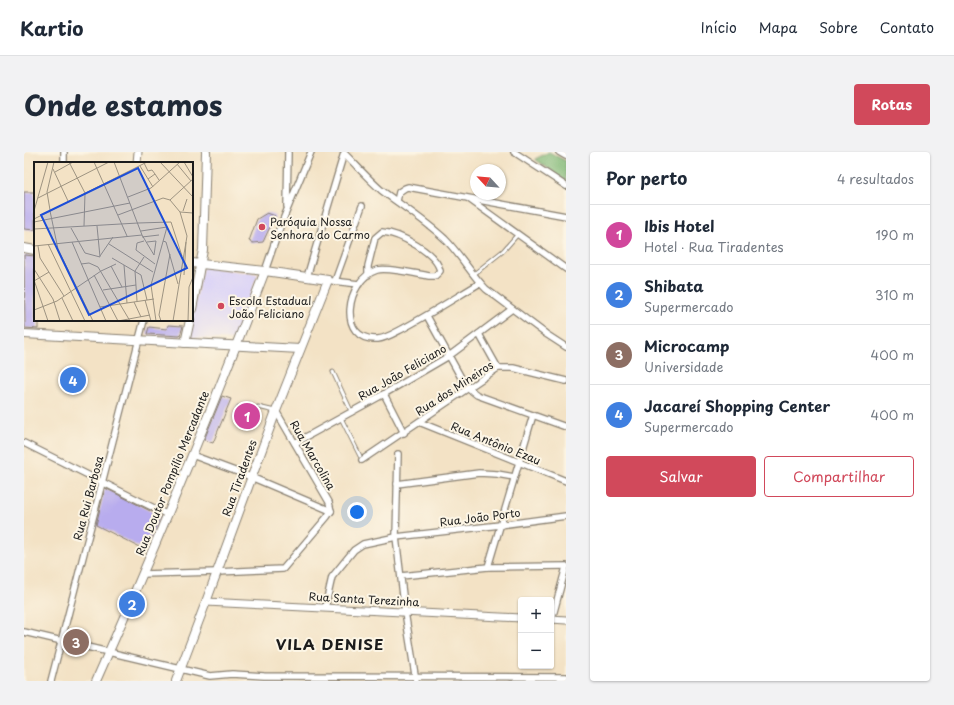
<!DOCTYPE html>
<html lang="pt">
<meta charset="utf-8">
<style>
:root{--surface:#fff;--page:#f2f2f3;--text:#1f2937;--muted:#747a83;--line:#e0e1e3;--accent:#d1495b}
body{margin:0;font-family:"Playpen Sans",sans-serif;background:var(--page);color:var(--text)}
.controls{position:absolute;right:12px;bottom:12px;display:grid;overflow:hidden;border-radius:4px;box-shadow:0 1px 3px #0004}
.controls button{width:36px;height:36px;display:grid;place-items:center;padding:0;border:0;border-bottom:1px solid var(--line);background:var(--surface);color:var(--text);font:20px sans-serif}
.compass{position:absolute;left:446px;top:12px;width:36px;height:36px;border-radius:50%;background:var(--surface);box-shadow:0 1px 3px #0004;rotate:296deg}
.you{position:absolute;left:333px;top:360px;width:14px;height:14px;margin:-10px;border:3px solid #fff;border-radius:50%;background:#1a73e8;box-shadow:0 0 0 6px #1a73e833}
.badge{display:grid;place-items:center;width:26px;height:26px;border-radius:50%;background:var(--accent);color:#fff;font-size:13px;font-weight:700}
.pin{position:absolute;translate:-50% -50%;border:2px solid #fff;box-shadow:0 1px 4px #0006}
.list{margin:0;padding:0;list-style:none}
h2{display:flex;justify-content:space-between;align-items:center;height:52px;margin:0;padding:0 16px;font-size:17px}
h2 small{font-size:13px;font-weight:400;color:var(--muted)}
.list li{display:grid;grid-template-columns:26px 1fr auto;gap:12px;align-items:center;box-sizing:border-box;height:60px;padding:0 16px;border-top:1px solid var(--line)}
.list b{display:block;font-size:15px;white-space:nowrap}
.list p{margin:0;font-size:13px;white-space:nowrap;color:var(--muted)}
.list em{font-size:13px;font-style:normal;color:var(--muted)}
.actions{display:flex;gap:8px;padding:12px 16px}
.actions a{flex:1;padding:9px 0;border:1px solid var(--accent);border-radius:4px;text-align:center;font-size:14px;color:var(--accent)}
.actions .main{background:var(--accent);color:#fff}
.map{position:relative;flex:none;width:542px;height:529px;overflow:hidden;border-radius:4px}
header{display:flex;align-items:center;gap:24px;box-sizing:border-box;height:56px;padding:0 20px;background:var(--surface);border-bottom:1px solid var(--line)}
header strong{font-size:19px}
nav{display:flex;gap:22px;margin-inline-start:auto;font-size:14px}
.intro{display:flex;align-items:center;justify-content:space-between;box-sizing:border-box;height:96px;padding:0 24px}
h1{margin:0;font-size:28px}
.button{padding:10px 18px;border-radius:4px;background:var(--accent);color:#fff;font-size:14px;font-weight:700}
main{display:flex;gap:24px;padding:0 24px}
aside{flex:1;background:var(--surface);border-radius:4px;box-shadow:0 1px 3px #0004}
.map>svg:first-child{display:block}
</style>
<header>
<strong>Kartio</strong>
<nav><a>Início</a><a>Mapa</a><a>Sobre</a><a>Contato</a></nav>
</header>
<div class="intro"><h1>Onde estamos</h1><a class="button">Rotas</a></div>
<main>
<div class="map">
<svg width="542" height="529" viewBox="0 0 542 529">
<rect width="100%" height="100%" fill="#fcf5e5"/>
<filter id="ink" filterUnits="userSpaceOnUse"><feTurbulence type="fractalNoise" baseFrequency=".025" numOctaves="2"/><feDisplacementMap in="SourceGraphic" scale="8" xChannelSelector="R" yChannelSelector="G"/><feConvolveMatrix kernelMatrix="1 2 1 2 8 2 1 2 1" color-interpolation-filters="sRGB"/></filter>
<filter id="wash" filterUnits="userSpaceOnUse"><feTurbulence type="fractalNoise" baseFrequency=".012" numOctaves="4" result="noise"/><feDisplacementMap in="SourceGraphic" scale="16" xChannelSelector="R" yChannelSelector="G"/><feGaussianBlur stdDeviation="0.9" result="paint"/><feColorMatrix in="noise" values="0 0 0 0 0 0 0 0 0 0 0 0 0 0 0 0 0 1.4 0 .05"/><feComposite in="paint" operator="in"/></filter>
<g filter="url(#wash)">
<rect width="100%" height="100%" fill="#f3e2c5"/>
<!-- built -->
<path fill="#ddd5f6" d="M179,115L234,122L209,188L164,185Z"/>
<!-- forest -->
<path fill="#7eb775" stroke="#4d6a48" d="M525,0L542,9V30L511,7Z"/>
<g id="blocks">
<!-- building -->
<g fill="#b8acee">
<path d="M0,40H11V78L0,77Z"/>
<path d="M243,61L251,64L239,90L229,91L225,89L233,67Z"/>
<path d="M0,103L11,104V168H14V177L1,176Z"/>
<path d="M144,173L159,174L156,184L123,182L125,175L143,177Z"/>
<path d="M198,244L207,247L189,291L180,288Z"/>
<path d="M214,253L237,263L231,274L209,265Z"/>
<path d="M81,336L136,364L121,398L72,373Z"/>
</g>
</g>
</g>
<g filter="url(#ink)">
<use href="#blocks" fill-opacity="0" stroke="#887f70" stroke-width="1"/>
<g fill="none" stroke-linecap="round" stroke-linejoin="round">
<!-- service casing -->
<g stroke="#887f70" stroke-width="5">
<g id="service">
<path d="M450,122L479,99L494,82"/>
<path d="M309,220L328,261"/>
<path d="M234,255L251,259"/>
<path d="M317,266L336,304"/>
</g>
</g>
<!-- minor casing -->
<g stroke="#887f70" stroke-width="8">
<g id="minor">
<path d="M490,0L542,34"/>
<path d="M535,0L542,4"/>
<path d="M40,11V0"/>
<path d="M445,47L542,117"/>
<path d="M373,49L375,40L381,36L384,35L542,64"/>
<path d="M263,54L264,0"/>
<path d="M241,119L256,75L287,0"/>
<path d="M344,123V114L351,86L358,80C375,81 413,101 416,119L411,124H405C393,122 364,115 353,118C322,127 312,190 354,187C363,186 372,180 380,176C406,162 431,146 456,131"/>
<path d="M283,125L320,1C332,13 344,27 357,38C378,54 401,68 421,87C436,102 447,122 462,137L522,182L542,195"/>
<path d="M309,129L335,132"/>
<path d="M311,129L338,54"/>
<path d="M403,164L440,231L448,239L453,243L542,275"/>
<path d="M455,182L474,216"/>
<path d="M360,242L380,281"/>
<path d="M252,259L305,350L307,359"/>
<path d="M395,270L542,329"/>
<path d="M0,291L144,363"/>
<path d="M271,291L360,242L425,204L488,157"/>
<path d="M374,302L372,385L381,460L392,529"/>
<path d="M168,303L227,325L307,359"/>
<path d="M338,308L474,216H489L542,229"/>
<path d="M373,332L455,321L473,322L490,325"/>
<path d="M464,415L509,263"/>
<path d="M118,422L193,420L259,417L303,365L307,359"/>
<path d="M377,424L464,415L542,414"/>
<path d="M301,456L308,425L330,398L339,392L372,385L476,373L542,364"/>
<path d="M528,467L542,415"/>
<path d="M0,480L186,524L208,522L240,524L542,525"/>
<path d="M27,529L120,168"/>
</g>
</g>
<!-- tertiary casing -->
<g stroke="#887f70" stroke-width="9">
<g id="tertiary">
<path d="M113,11L114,0"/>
<path d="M182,450L497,466"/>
<path d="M527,467L542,468"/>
</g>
</g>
<!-- secondary casing -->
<g stroke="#887f70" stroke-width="10">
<g id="secondary">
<path d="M0,96L11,98"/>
<path d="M168,157L179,98L182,0"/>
<path d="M0,182L276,197"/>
<path d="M161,191L166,168"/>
<path d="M72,529C132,394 188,257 241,119"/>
<path d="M152,529L182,450L252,259L304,128L241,119L168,111"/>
</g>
</g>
<!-- service -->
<use href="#service" stroke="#fff" stroke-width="3"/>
<!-- minor -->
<use href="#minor" stroke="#fff" stroke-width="5.5"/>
<!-- tertiary -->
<use href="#tertiary" stroke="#fff" stroke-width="7"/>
<!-- secondary -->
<use href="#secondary" stroke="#fff" stroke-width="8"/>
</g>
</g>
<!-- markers -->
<g fill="#d1495b" stroke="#fcf5e5" stroke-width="1.5">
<circle cx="238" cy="75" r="4"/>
<circle cx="197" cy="154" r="4"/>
</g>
<g text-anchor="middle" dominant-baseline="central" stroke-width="4" stroke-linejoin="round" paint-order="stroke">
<!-- poi labels -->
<g font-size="11" fill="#1c1c1c" stroke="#fcf5e5" text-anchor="start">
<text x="246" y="69">Paróquia Nossa<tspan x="246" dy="13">Senhora do Carmo</tspan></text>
<text x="205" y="148">Escola Estadual<tspan x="205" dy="13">João Feliciano</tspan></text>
</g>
<!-- street labels -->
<g font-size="11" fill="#1c1c1c" stroke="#fcf5e5">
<text transform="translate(378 220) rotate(-30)">Rua João Feliciano</text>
<text transform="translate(430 236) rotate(-33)">Rua dos Mineiros</text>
<text transform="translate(472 291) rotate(22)">Rua Antônio Ezau</text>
<text transform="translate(289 303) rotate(60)">Rua Marcolina</text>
<text transform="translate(148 321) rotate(-68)">Rua Doutor Pompílio Mercadante</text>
<text transform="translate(215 326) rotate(-70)">Rua Tiradentes</text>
<text transform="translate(64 346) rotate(-75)">Rua Rui Barbosa</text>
<text transform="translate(456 365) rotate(-7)">Rua João Porto</text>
<text transform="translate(340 447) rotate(3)">Rua Santa Terezinha</text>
</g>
<!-- district labels -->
<g font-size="15" font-weight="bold" letter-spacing="1" fill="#1c1c1c" stroke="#fcf5e5">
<text x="306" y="491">VILA DENISE</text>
</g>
</g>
<!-- overview -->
<g transform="translate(10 10)">
<rect width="159" height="159" fill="#f3e2c5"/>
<path fill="none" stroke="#9d9381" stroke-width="1" d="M35,0L51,31L50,64M60,0L93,74M126,0L159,35M150,0L159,15M110,1L114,9L118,8L121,12M143,2L157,19M106,4L119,25M19,7L34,39M21,10L39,0M114,17L121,12L125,18M94,35L117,26L146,0M4,36L75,0M136,38L159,17M16,48L13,30L20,0M0,49L14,0M16,49L24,87L59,159M149,49L153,37M146,50L159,51M84,53L129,36L136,38L146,50M0,57L113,0M0,60L96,41M104,61L137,60L148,94M63,64L66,95M37,66L51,91L66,95M0,67L104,61M107,69L133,65L117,123L122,159M108,73L120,93L122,79L113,80M108,75L125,73M110,79L103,81L102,88L121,102M129,79L132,80L144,122M38,80L72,159M14,82L51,159M75,82L119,110M0,84L108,73L80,0M4,84L6,96L30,134M66,94L79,75M78,96L107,113L113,138M47,102L55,101L64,105L96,159M90,103L93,141M77,104L88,125M0,107L19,137L26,159M101,109L103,139M101,109L110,95M60,113L84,159M150,113L152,80M0,118L14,159M0,119L15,110M69,128L102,123M28,136L39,159M111,138L117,159M100,140L107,155M66,145L120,137M0,148L23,139L67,109L82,102M84,159L116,153M127,159L125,153L136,92M139,159L153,74L146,50M154,159L155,125L159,115"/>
<path fill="#1d4ed8" fill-opacity="0.15" stroke="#1d4ed8" stroke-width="2" d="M104,6L153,106L55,153L7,53Z"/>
<rect width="159" height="159" fill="none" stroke="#1c1c1c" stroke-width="2"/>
</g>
</svg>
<div class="controls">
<button>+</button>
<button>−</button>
</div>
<svg class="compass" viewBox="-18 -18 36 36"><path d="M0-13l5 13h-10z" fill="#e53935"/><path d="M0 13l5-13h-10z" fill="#747a83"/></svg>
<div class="you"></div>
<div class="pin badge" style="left:223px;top:264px;background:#d1479c">1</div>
<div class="pin badge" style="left:108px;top:452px;background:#3f7fe0">2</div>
<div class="pin badge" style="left:52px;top:490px;background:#8d6e63">3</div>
<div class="pin badge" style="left:49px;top:228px;background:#3f7fe0">4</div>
</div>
<aside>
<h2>Por perto<small>4 resultados</small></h2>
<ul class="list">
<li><span class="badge" style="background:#d1479c">1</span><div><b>Ibis Hotel</b><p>Hotel · Rua Tiradentes</p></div><em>190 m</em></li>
<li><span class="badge" style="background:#3f7fe0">2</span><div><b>Shibata</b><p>Supermercado</p></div><em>310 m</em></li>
<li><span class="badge" style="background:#8d6e63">3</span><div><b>Microcamp</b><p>Universidade</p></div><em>400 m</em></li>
<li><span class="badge" style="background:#3f7fe0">4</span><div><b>Jacareí Shopping Center</b><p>Supermercado</p></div><em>400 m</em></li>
</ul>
<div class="actions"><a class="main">Salvar</a><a>Compartilhar</a></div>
</aside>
</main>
